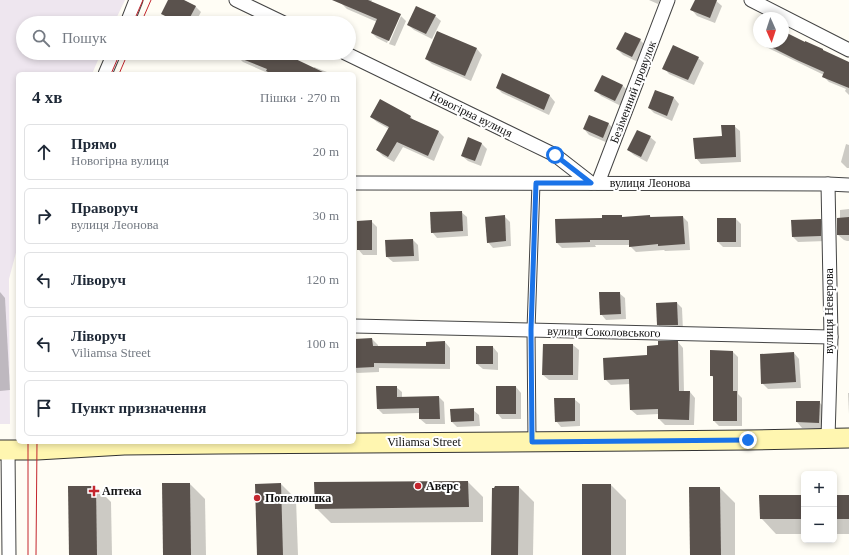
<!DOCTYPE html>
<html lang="uk">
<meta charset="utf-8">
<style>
:root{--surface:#fff;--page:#f6f6f7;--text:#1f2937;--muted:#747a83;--line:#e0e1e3}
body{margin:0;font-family:Georgia,serif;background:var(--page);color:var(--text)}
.controls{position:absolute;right:12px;bottom:12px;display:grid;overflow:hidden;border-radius:6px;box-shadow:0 2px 6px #0003}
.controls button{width:36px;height:36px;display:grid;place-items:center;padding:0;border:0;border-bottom:1px solid var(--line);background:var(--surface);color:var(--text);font:20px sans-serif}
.compass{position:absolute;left:753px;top:12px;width:36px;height:36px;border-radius:50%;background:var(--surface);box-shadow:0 2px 6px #0003;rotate:177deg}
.stop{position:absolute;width:12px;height:12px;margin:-9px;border:3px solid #1a73e8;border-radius:50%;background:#fff}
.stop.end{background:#1a73e8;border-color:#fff;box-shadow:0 1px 4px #0008}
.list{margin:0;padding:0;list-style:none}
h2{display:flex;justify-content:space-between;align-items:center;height:52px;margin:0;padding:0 16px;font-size:17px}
h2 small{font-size:13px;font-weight:400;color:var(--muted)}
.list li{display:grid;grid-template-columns:26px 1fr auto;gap:12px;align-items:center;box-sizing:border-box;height:56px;margin:0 8px 8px;padding:0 8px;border:1px solid var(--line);border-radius:6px}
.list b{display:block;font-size:15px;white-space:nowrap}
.list p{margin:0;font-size:13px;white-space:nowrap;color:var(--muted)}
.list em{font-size:13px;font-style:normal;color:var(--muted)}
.icon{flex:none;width:22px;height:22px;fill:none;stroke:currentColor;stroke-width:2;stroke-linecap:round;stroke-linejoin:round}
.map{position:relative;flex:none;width:849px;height:555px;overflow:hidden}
.search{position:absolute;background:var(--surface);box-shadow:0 2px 6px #0003;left:16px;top:16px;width:340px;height:44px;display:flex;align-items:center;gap:10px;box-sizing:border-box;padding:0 14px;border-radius:22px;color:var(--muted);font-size:15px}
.panel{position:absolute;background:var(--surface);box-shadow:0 2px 6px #0003;left:16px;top:72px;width:340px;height:372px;border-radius:6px}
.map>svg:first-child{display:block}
</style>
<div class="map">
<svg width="849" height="555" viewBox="0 0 849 555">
<rect width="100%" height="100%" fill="#fffdf5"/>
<!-- industrial -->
<path fill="#eee6ef" d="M0,0H125L114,23H23V53H101L92,74H18V245L9,279L10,424H0Z"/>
<!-- shadow -->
<g fill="#0003">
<path d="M169,0H182L195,6L201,12L195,23H176L168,19L163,14Z"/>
<path d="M343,0H372L371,2L400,15L406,21L395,46L389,44L401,16H399L387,43L377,38L372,33L377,22L347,9L342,4Z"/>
<path d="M649,0H660L658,4Z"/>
<path d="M696,0H715L722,6L715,23L697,16L692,10Z"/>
<path d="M435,16L441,21L432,39L414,30L408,25Z"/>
<path d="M437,32L477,49L482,55L471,81L432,64L426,59Z"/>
<path d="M783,33L849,63V95L845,91L846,89L829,82L823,76L824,75L766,47L762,42H783Z"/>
<path d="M640,40L646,46L638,62L623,55L617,49Z"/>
<path d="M239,53H280L314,69V67L327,72L329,74H270L243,62L238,57Z"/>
<path d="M698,58L704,63L694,85L669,74L664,68Z"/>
<path d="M503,75L550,96L555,102L549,115L502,93L497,88Z"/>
<path d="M623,86L628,91L621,106L601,96L596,91Z"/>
<path d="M656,91L674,98L679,104L672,121L654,113L649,108Z"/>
<path d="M380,100L411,117L414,121L439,132L444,137L434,161L403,147L394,162L383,156L377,150L389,129L377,122L371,117Z"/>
<path d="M590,116L609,124L614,130L608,143L589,135L584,129Z"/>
<path d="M734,126L740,131L741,162L701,164L696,158L723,137Z"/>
<path d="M650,137L656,142L647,162L634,155L628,150Z"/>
<path d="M469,138L482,144L487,149L481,166L468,161L462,156Z"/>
<path d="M846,144L849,145V168H847L841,162Z"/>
<path d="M849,209V241H847L844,240L838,235L840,219V210Z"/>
<path d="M461,212L467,217L468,236L437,238L432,232Z"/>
<path d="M504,216L510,222L511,246L493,248L488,242Z"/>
<path d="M650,216L652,218L683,217L688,222L690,250L665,251L664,250L636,252L630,246V245H595L596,247L562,248L557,243Z"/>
<path d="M736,219L741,224V247H723L718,242Z"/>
<path d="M820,220L826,225V241L798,242L793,237Z"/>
<path d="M371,221L377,227V255H363L358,249Z"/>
<path d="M413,240L418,245L419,261L393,262L387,257Z"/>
<path d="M0,292L5,298L10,390L0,391Z"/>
<path d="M619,293L625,298L626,319L606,320L601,314Z"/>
<path d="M677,303L682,308L683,331L664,330L658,325Z"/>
<path d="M372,339L378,345V347H427L445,342L450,348V369L379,368V372L357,373L354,370V340Z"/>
<path d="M678,342L683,348L684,392H690L695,398L694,425H665L659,419V414L637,415L631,410L630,384L611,385L605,379L648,356L659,346Z"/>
<path d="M544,345H573L579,350L578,380H549L543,375Z"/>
<path d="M493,347L498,353V370L483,369L477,364Z"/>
<path d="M733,352L738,357V394L742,398V426H719L714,421V378L711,375Z"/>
<path d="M794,353L799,359L801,388L768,389L762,383Z"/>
<path d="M396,387L402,392V398L439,397L444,402L445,424H426L420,419V413L383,414L378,409Z"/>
<path d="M516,387L521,393V419H502L497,413Z"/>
<path d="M848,393H849V414Z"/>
<path d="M574,399L580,404V426L561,427L556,421Z"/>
<path d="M797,402H819L825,408V428H802L797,422Z"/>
<path d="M473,410L479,415L480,426L457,427L452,422Z"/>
<path d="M468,482L483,497V522L331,523L316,508Z"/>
<path d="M190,484L205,499L206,555H164Z"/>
<path d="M281,484L296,499L298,555H258Z"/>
<path d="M611,485L626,500V555H583Z"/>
<path d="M69,487H96L111,502L112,555H70Z"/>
<path d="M519,487L534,502L533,555H492Z"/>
<path d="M720,488L735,503V555H691Z"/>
<path d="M804,496V534H776L761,518Z"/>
<rect x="834" y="496" width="15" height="38"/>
</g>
<!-- building -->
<g fill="#5a524d">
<path d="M168,0H184L196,6L187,23H180L161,14Z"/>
<path d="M332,0H368L401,14L389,41L371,33L377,19Z"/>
<path d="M695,0H717L710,18L690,10Z"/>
<path d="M416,6L436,15L426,34L407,25Z"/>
<path d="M437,31L477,48L465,76L425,59Z"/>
<path d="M783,31L805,42V41L823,49V50L849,62V88L822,77L824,72L797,60L761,42H783Z"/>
<path d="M625,32L641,39L632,57L616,49Z"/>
<path d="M673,45L699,57L688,80L662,69Z"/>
<path d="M227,53H283L327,74H272L266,71L267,69Z"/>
<path d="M502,73L550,95L544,110L496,88Z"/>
<path d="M602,75L623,85L615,101L594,91Z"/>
<path d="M655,90L674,97L667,116L648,108Z"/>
<path d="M380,99L411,116L410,118L439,131L428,156L397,142L388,157L376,150L389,127L370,117Z"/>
<path d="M589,115L609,123L603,138L583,129Z"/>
<path d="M721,125H735L736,157L695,159L693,138L722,136Z"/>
<path d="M637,130L651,136L641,157L627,150Z"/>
<path d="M468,137L482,143L475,161L461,156Z"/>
<path d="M462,211L463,231L431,233L430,212Z"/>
<path d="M505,215L506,241L487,243L485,217Z"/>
<path d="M602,215H622V217L650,215V217L683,216L685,244L658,246V244L629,247V240H590V242L556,243L555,219L602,218Z"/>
<path d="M849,217V235H837V218Z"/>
<rect x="717" y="218" width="19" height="24"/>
<path d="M821,219V236L792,237L791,220Z"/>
<path d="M372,220V250H357V221Z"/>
<path d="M413,239L414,256L386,257L385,240Z"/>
<path d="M599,292H620L621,314L600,315Z"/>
<path d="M677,302L678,325H657L656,303Z"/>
<path d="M372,338L373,346H426V342L445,341V364L374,363V367L354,368V339Z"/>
<path d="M658,341H678L679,391H690L689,420L658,419V409L630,410L629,379L604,380L603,358L647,355V346L658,345Z"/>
<path d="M543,344H573V375H542Z"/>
<rect x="476" y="346" width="17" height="18"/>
<path d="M710,350L733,351V391H737V421H713V376H710Z"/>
<path d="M794,352L796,382L761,384L760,354Z"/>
<path d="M376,386H397V397L439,396L440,419H419V408L377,409Z"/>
<rect x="496" y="386" width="20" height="28"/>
<path d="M554,398H575V421L555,422Z"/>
<path d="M796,401H820L819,423L796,422Z"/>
<path d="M474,408V421L451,422L450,409Z"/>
<path d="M468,481L469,507L315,509L314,482Z"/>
<path d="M162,483H190L191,555H163Z"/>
<path d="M281,483L283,555H257L255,484Z"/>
<rect x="582" y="484" width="29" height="71"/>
<path d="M68,486H96L97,555H69Z"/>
<path d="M495,486H519L518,555H491L492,488H494Z"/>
<path d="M689,487H720L721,555H690Z"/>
<path d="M759,495H804V519H760Z"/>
<rect x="834" y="495" width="15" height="24"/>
</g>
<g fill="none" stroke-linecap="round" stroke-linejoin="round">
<!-- lane casing -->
<g stroke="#444" stroke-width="9">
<path id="lane" d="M532,441L531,330L536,183"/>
</g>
<!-- street casing -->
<g stroke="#444" stroke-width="15">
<g id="street">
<path d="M236,0L284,23"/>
<path d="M751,0L849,50"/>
<path d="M127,23L136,0"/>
<path d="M345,53L555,155L591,183"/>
<path d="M105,74L114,53"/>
<path d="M354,183L828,184L849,185"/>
<path d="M598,183L668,0"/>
<path d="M828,184L831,337L828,438"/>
<path d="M354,326L831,337"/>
<path d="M8,450L9,555"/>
</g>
</g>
<!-- secondary casing -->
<g stroke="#333" stroke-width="21">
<path id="secondary" d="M0,450H37L124,445L219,444L640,441L748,440L849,438"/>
</g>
<!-- lane -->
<use href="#lane" stroke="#fff" stroke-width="7"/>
<!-- street -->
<use href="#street" stroke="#fff" stroke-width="13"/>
<!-- secondary -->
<use href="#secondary" stroke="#fff6b0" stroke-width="19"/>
<!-- tram -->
<g stroke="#c4262e" stroke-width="1">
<path d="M133,23L143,0"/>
<path d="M141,23L151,0"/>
<path d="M111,74L120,53"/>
<path d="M119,74L128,53"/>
<path d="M28,442V555"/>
<path d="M36,555L37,442"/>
</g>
</g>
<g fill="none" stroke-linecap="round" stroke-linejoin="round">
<!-- route -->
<path stroke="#1a73e8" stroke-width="5" d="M555,155L591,183H536L531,330L532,442L748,440"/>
</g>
<!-- markers -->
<g fill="#c4262e" stroke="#fff" stroke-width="1.5">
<circle cx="418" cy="486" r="4"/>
<path d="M92 485h4v4h4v4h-4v4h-4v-4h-4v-4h4z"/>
<circle cx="257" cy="498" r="4"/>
</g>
<g text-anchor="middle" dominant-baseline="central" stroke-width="4" stroke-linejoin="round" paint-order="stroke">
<!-- street labels -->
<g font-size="12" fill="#111" stroke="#fff">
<text transform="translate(633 92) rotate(-69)">Безіменний провулок</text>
<text transform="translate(471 114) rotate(26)">Новогірна вулиця</text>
<text x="650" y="183">вулиця Леонова</text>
<text transform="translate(829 311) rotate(-90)">вулиця Неверова</text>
<text transform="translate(604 332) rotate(1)">вулиця Соколовського</text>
<text x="424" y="442">Viliamsa Street</text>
</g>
<!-- poi labels -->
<g font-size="12" font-weight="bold" fill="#111" stroke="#fff" text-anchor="start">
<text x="426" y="486">Аверс</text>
<text x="102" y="491">Аптека</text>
<text x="265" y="498">Попелюшка</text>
</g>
</g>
</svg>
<div class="controls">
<button>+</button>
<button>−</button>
</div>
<svg class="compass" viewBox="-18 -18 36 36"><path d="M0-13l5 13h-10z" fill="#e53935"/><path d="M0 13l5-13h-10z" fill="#747a83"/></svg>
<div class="stop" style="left:555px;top:155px"></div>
<div class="stop end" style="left:748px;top:440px"></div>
<div class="search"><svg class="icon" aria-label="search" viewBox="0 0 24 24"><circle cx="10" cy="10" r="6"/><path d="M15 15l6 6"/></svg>Пошук</div>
<section class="panel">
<h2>4 хв<small>Пішки · 270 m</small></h2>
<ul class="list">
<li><svg class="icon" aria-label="ahead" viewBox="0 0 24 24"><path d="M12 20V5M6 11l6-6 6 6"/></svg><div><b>Прямо</b><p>Новогірна вулиця</p></div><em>20 m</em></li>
<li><svg class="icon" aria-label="right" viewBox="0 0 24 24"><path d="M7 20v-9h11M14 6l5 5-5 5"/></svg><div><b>Праворуч</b><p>вулиця Леонова</p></div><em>30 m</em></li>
<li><svg class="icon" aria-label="left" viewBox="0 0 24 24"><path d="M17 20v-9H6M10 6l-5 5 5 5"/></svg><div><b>Ліворуч</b></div><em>120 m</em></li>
<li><svg class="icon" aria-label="left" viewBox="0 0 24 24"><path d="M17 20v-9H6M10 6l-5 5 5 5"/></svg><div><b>Ліворуч</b><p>Viliamsa Street</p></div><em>100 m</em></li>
<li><svg class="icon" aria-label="arrive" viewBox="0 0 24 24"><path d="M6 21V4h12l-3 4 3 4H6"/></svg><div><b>Пункт призначення</b></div></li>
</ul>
</section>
</div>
